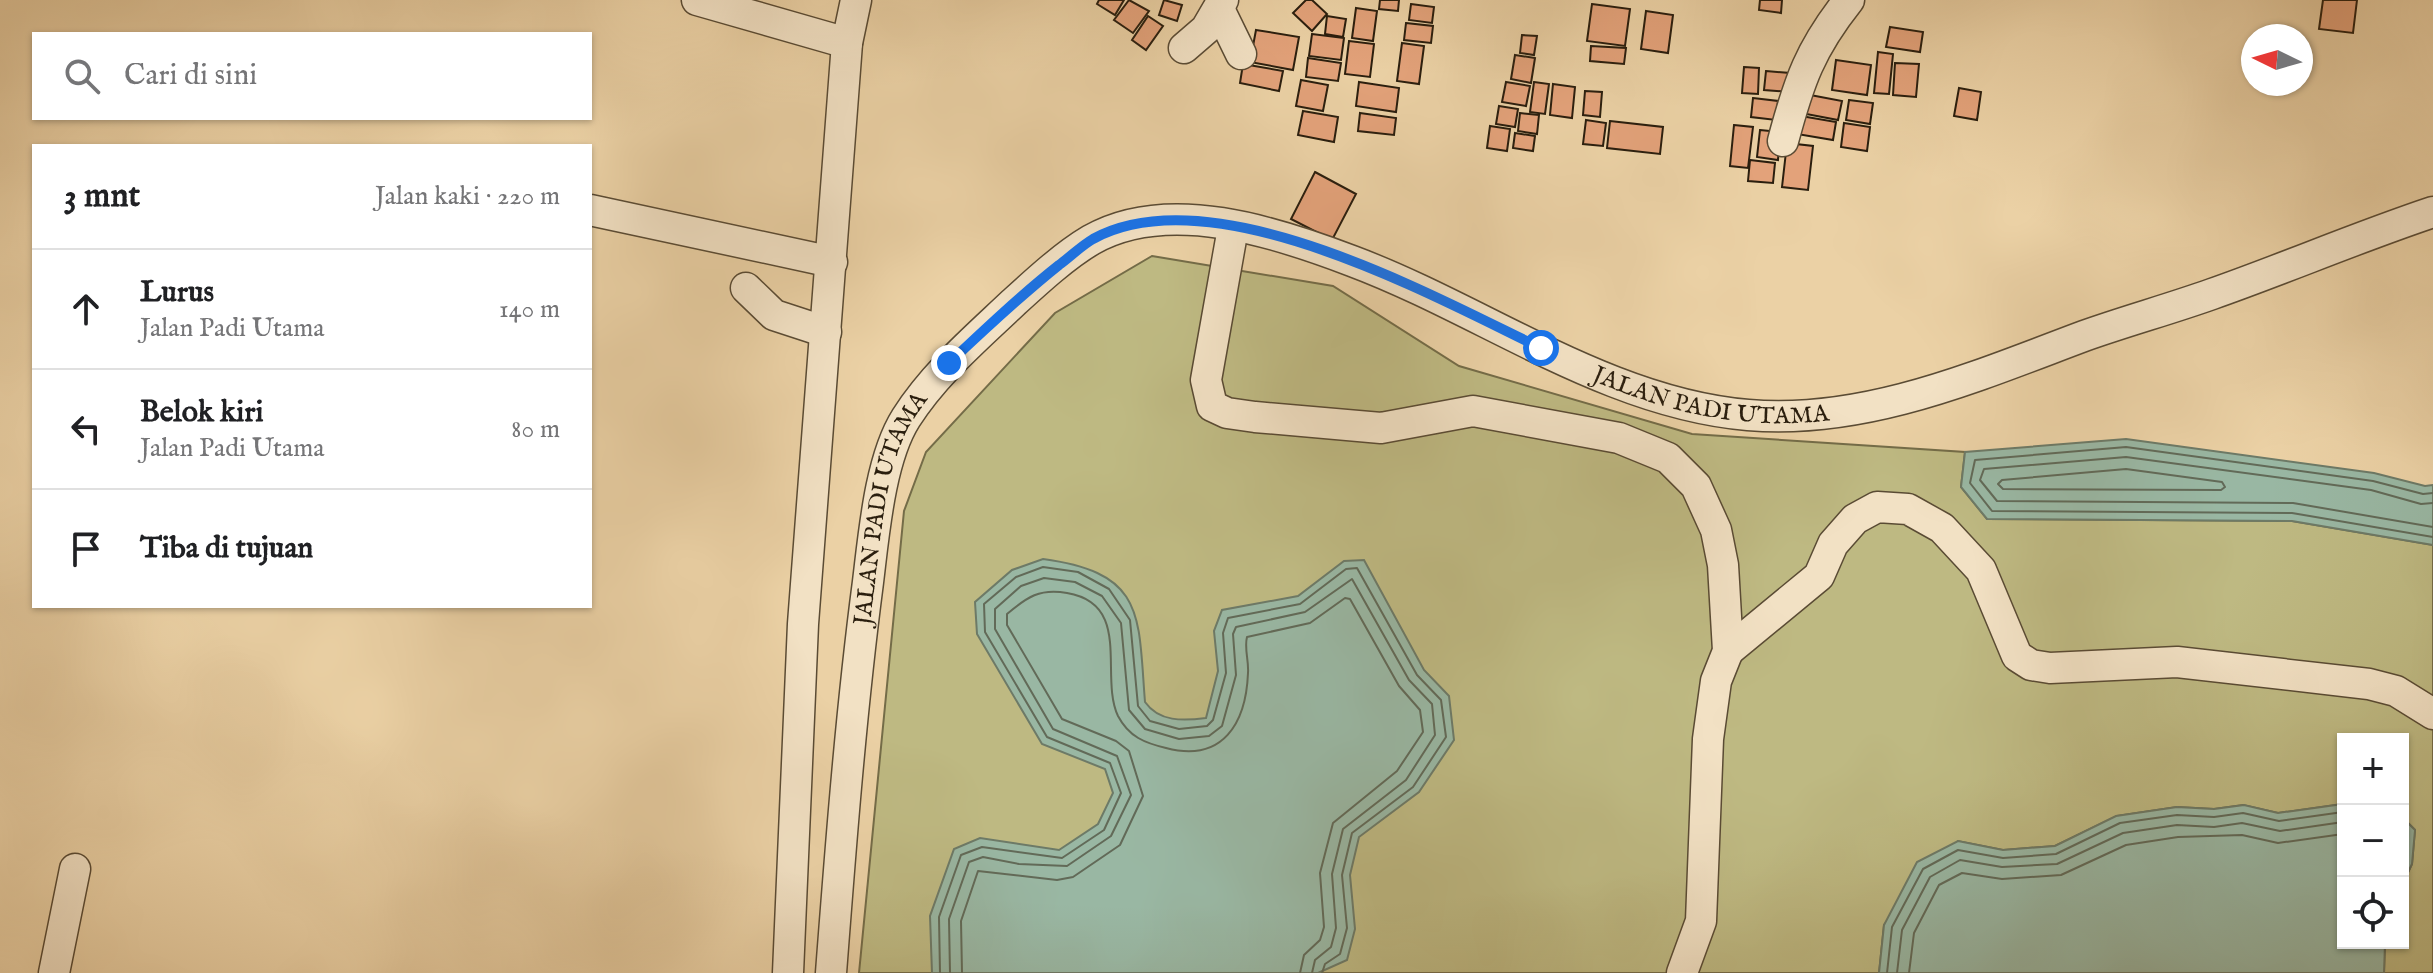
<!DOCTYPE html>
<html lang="id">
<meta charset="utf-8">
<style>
:root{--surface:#fff;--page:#f6f6f6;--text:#202124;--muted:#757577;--line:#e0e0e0}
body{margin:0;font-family:"IM FELL English",serif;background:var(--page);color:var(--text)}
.controls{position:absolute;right:24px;bottom:24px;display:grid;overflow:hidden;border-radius:0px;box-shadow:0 2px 6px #0004}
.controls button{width:72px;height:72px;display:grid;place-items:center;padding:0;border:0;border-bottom:2px solid var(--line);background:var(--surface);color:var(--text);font:40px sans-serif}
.compass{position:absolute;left:2241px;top:24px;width:72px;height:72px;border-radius:50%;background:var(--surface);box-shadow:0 2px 6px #0004;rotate:275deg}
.stop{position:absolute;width:24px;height:24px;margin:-18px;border:6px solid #1a73e8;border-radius:50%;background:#fff}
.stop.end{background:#1a73e8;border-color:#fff;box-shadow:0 2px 8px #0008}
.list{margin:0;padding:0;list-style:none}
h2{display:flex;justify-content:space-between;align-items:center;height:104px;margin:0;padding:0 32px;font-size:34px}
h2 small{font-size:26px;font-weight:400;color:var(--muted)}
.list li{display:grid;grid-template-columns:52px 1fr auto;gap:24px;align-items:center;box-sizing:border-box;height:120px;padding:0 32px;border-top:2px solid var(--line)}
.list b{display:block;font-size:30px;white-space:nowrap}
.list p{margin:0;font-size:26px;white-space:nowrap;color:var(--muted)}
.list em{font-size:26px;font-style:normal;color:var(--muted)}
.icon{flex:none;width:44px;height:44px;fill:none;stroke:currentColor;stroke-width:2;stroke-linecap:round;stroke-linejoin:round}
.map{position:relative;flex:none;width:2433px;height:973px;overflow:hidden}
.search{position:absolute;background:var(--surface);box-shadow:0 2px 6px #0004;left:32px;top:32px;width:560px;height:88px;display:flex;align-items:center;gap:20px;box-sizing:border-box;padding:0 28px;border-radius:0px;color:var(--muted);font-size:30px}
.panel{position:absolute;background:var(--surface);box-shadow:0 2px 6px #0004;left:32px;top:144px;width:560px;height:464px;border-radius:0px}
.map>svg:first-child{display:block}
</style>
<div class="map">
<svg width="2433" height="973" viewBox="0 0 2433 973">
<rect width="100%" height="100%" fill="#ebd1a5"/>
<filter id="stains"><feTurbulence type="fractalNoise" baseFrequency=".0025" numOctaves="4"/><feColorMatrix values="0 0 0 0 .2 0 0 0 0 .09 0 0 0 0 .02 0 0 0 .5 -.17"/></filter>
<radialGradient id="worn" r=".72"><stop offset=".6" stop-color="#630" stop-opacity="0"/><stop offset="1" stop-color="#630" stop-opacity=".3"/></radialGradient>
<!-- green -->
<path fill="#beb982" stroke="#746c48" stroke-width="2" d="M1152,256L1333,286L1459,366L1692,434L1965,452L1961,487L1987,519L2292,521L2433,545V973H2384L2385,943H2403V883L2412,864L2415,830L2403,818V739H2343V804L2278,813L2243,805L2214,809L2177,807L2117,816L2055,846L2003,850L1958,841L1884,925L1879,973H859L904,511L926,452L1055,313Z"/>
<!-- water -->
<g fill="#99b7a3" stroke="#6d7a67" stroke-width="2">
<path d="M2126,439L2374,473L2425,486L2433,485V545L2292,521L1987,519L1961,487L1965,452Z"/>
<path d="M1043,559C1146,573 1138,615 1145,702C1159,722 1183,721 1206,718L1218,671L1214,631L1222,610L1298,596L1344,561L1364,560L1424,670L1449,696L1454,740L1419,792L1359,837L1350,875L1355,929L1347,960L1318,973H932L930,916L954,849L980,838L1059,850L1098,824L1113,793L1105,769L1042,744L977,634L975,602L1012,570Z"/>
<path d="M2343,804V943H2385L2384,973H1879L1884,925L1917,862L1958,841L2003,850L2055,846L2116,816L2177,807L2214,809L2244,805L2278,813Z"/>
<path d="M2403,818L2415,830L2412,864L2403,883Z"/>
</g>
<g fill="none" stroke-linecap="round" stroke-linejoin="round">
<!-- shore -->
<g stroke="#626a58" stroke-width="2">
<path d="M2126,469L2222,482L2225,487L2221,490L2003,489L1998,484L2002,480Z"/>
<path d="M2433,493L2423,494L2373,481L2126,447L1975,460L1970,483L1992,511L2292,513L2433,537"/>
<path d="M2433,503L2421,504L2371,490L2126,457L1984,469L1980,480L1997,501L2293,503L2433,527"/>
<path d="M940,973L939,917L961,855L982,847L1062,858L1104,830L1121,793L1110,763L1047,737L985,632L984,604L1016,577L1043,567L1078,572L1109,589L1130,620L1138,706L1150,721L1179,729L1207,726L1213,720L1226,673L1223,633L1228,618L1300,604L1346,569L1357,568L1417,675L1441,700L1446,737L1413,787L1352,833L1342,875L1347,928L1340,954L1325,964L1322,973"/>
<path d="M950,973L949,919L969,862L983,857L1019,864L1067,866L1111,836L1131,795L1117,756L1053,729L995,629V609L1021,586L1044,578L1075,582L1102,596L1121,623L1129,710L1145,729L1179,739L1209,736L1222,726L1236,675L1233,634L1236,627L1305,612L1352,579L1409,680L1432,704L1435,735L1406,780L1343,829L1332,874L1336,928L1331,947L1315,960L1312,973"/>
<path d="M962,973L961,921L978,871L1057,880L1073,877L1120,845L1143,796L1129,751L1116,741L1062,719L1007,625V614C1027,597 1040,588 1067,593C1133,604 1099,676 1118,716C1129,737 1145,743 1166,748C1223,763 1246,723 1248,673C1249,661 1244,648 1247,637L1310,623L1345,598L1350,599L1399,686L1420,710L1423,732L1397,771L1333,823L1320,873L1324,927L1320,940L1304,955L1300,973"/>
<path d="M1887,973L1892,927L1923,869L1958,850L2003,858L2056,854L2120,823L2177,815L2214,817L2243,813L2279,821L2343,812"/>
<path d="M1897,973L1902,930L1930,877L1960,860L2002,867L2057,864L2123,833L2177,825L2214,827L2242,823L2280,831L2343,822"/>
<path d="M1909,973L1914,933L1939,885L1962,873L2002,879L2061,875L2126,845L2178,837L2242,835L2278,843L2343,834"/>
</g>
</g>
<!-- building -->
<g fill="#e3a27a" stroke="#2a1e0e" stroke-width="2">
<path d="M1099,0H1124L1115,15L1097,4Z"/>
<path d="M1129,0L1149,11L1133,33L1114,20Z"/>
<path d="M1164,0L1182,5L1177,21L1159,15Z"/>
<path d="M1306,0H1312L1327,14L1312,31L1293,13Z"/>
<path d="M1380,0H1399L1398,11L1379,9Z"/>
<path d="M1760,0H1782L1781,13L1759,10Z"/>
<path d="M2323,0H2357L2353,33L2319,29Z"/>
<path d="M1411,4L1434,7L1432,23L1409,20Z"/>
<path d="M1592,4L1630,9L1625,46L1587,41Z"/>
<path d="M1356,8L1377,11L1373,41L1352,38Z"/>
<path d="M1646,11L1673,15L1668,53L1641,49Z"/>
<path d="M1148,16L1163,26L1146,50L1132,40Z"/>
<path d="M1327,16L1346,19L1343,37L1325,34Z"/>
<path d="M1406,23L1433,26L1431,43L1404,40Z"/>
<path d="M1890,27L1923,32L1920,52L1886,47Z"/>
<path d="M1256,30L1299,37L1293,70L1250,62Z"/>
<path d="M1312,34L1344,38L1341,60L1309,56Z"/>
<path d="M1522,35L1537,36L1534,55L1520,53Z"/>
<path d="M1349,41L1374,44L1370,77L1345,74Z"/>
<path d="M1402,43L1424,46L1419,84L1397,81Z"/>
<path d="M1591,46L1626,48L1624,64L1590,61Z"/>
<path d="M1878,52L1893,54L1889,94L1874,93Z"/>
<path d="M1515,55L1535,58L1531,83L1511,79Z"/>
<path d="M1308,58L1341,63L1338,81L1306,77Z"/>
<path d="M1836,60L1871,65L1867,95L1832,90Z"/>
<path d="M1895,63L1919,64L1916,97L1893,95Z"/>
<path d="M1243,64L1283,71L1279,91L1240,83Z"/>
<path d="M1744,67L1759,68L1758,94L1742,93Z"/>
<path d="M1766,71L1790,73L1789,92L1764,90Z"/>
<path d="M1301,80L1328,85L1323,111L1296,106Z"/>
<path d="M1359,82L1399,88L1396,112L1356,106Z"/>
<path d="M1506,82L1530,86L1526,106L1502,102Z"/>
<path d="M1534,82L1549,84L1545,114L1530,112Z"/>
<path d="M1553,84L1575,87L1572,118L1550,115Z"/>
<path d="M1959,88L1981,92L1977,120L1954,116Z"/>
<path d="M1585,91L1602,92L1600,117L1583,115Z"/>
<path d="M1805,94L1842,101L1838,120L1801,113Z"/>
<path d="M1753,98L1778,101L1776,120L1751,117Z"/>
<path d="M1849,100L1873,103L1870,124L1846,120Z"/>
<path d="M1499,106L1518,109L1515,127L1496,124Z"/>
<path d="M1303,111L1338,117L1334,142L1298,135Z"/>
<path d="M1360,113L1396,118L1394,135L1358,131Z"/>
<path d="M1520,113L1539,115L1537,134L1518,131Z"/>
<path d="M1801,116L1836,122L1833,140L1797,134Z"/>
<path d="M1586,120L1606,123L1603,146L1583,144Z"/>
<path d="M1610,121L1663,127L1660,154L1607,148Z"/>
<path d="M1844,123L1870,127L1867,151L1841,147Z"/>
<path d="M1734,125L1753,127L1748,168L1730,166Z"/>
<path d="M1490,126L1510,129L1507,151L1487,148Z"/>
<path d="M1760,130L1780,132L1778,160L1757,157Z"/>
<path d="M1515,133L1535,136L1533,151L1513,148Z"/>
<path d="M1787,143L1813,146L1808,190L1782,187Z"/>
<path d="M1750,160L1775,163L1773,183L1748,181Z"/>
<path d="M1315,172L1356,194L1332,240L1291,219Z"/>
</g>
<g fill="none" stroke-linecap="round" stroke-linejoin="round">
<!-- minor casing -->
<g stroke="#5a4b34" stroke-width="33">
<g id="minor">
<path d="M697,0L847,43"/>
<path d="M1220,11L1241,54"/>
<path d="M1184,48L1206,29L1223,0"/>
<path d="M1783,141C1799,81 1810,49 1849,0"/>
<path d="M590,210L832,262"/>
<path d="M1233,228L1206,380L1212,406L1227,413L1255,417L1381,428L1473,411L1619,438L1668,458L1696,486L1716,530L1723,565L1728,651L1716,681L1708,739L1701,921L1682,973"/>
<path d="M746,288L774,315L826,332"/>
<path d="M1728,651L1819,576L1833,544L1855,519L1877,507L1908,509L1942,528L1981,570L2017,656L2031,665L2050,668L2177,662L2369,684L2396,691L2433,714"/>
<path d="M54,973L75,869"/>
<path d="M788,973L803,624L847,43L856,0"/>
<path id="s1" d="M831,973C841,842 851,712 868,582C874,533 880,459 906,418C934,374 975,339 1013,303C1036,282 1064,256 1091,240C1168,196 1276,232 1352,261C1483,310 1606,403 1748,415C1865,425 1977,376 2084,336C2126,321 2170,309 2212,294C2286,268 2358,237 2433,212"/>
</g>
</g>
<!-- minor -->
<use href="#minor" stroke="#f2e1c4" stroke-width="30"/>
</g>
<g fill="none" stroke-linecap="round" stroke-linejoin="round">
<!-- route -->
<path stroke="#1a73e8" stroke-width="10" d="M949,363C985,329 1020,296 1059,265C1070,257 1081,246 1093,239C1212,174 1431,295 1541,348"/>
</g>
<g text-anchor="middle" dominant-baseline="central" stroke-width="8" stroke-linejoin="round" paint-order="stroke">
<!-- street labels -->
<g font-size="24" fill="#2a1e0e" stroke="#f2e1c4">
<text stroke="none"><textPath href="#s1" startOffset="1478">JALAN PADI UTAMA</textPath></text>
<text stroke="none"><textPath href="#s1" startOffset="470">JALAN PADI UTAMA</textPath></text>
</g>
</g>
<rect width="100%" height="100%" filter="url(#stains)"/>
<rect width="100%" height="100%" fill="url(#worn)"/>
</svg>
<div class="controls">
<button>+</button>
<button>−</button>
<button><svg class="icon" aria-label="locate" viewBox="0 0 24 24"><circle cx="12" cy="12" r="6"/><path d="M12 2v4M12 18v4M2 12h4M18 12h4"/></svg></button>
</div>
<svg class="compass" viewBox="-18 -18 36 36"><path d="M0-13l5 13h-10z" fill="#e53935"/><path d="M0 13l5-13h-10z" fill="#757577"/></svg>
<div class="stop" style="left:1541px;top:348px"></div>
<div class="stop end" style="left:949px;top:363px"></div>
<div class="search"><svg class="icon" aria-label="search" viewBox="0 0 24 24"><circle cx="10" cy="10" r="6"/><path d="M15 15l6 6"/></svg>Cari di sini</div>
<section class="panel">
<h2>3 mnt<small>Jalan kaki · 220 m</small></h2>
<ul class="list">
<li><svg class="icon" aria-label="ahead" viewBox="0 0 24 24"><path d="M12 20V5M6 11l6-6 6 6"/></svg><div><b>Lurus</b><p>Jalan Padi Utama</p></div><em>140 m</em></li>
<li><svg class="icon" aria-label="left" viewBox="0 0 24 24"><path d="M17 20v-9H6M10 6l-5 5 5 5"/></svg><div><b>Belok kiri</b><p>Jalan Padi Utama</p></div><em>80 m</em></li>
<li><svg class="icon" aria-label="arrive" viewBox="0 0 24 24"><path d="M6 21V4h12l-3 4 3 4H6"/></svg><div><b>Tiba di tujuan</b></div></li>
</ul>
</section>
</div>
